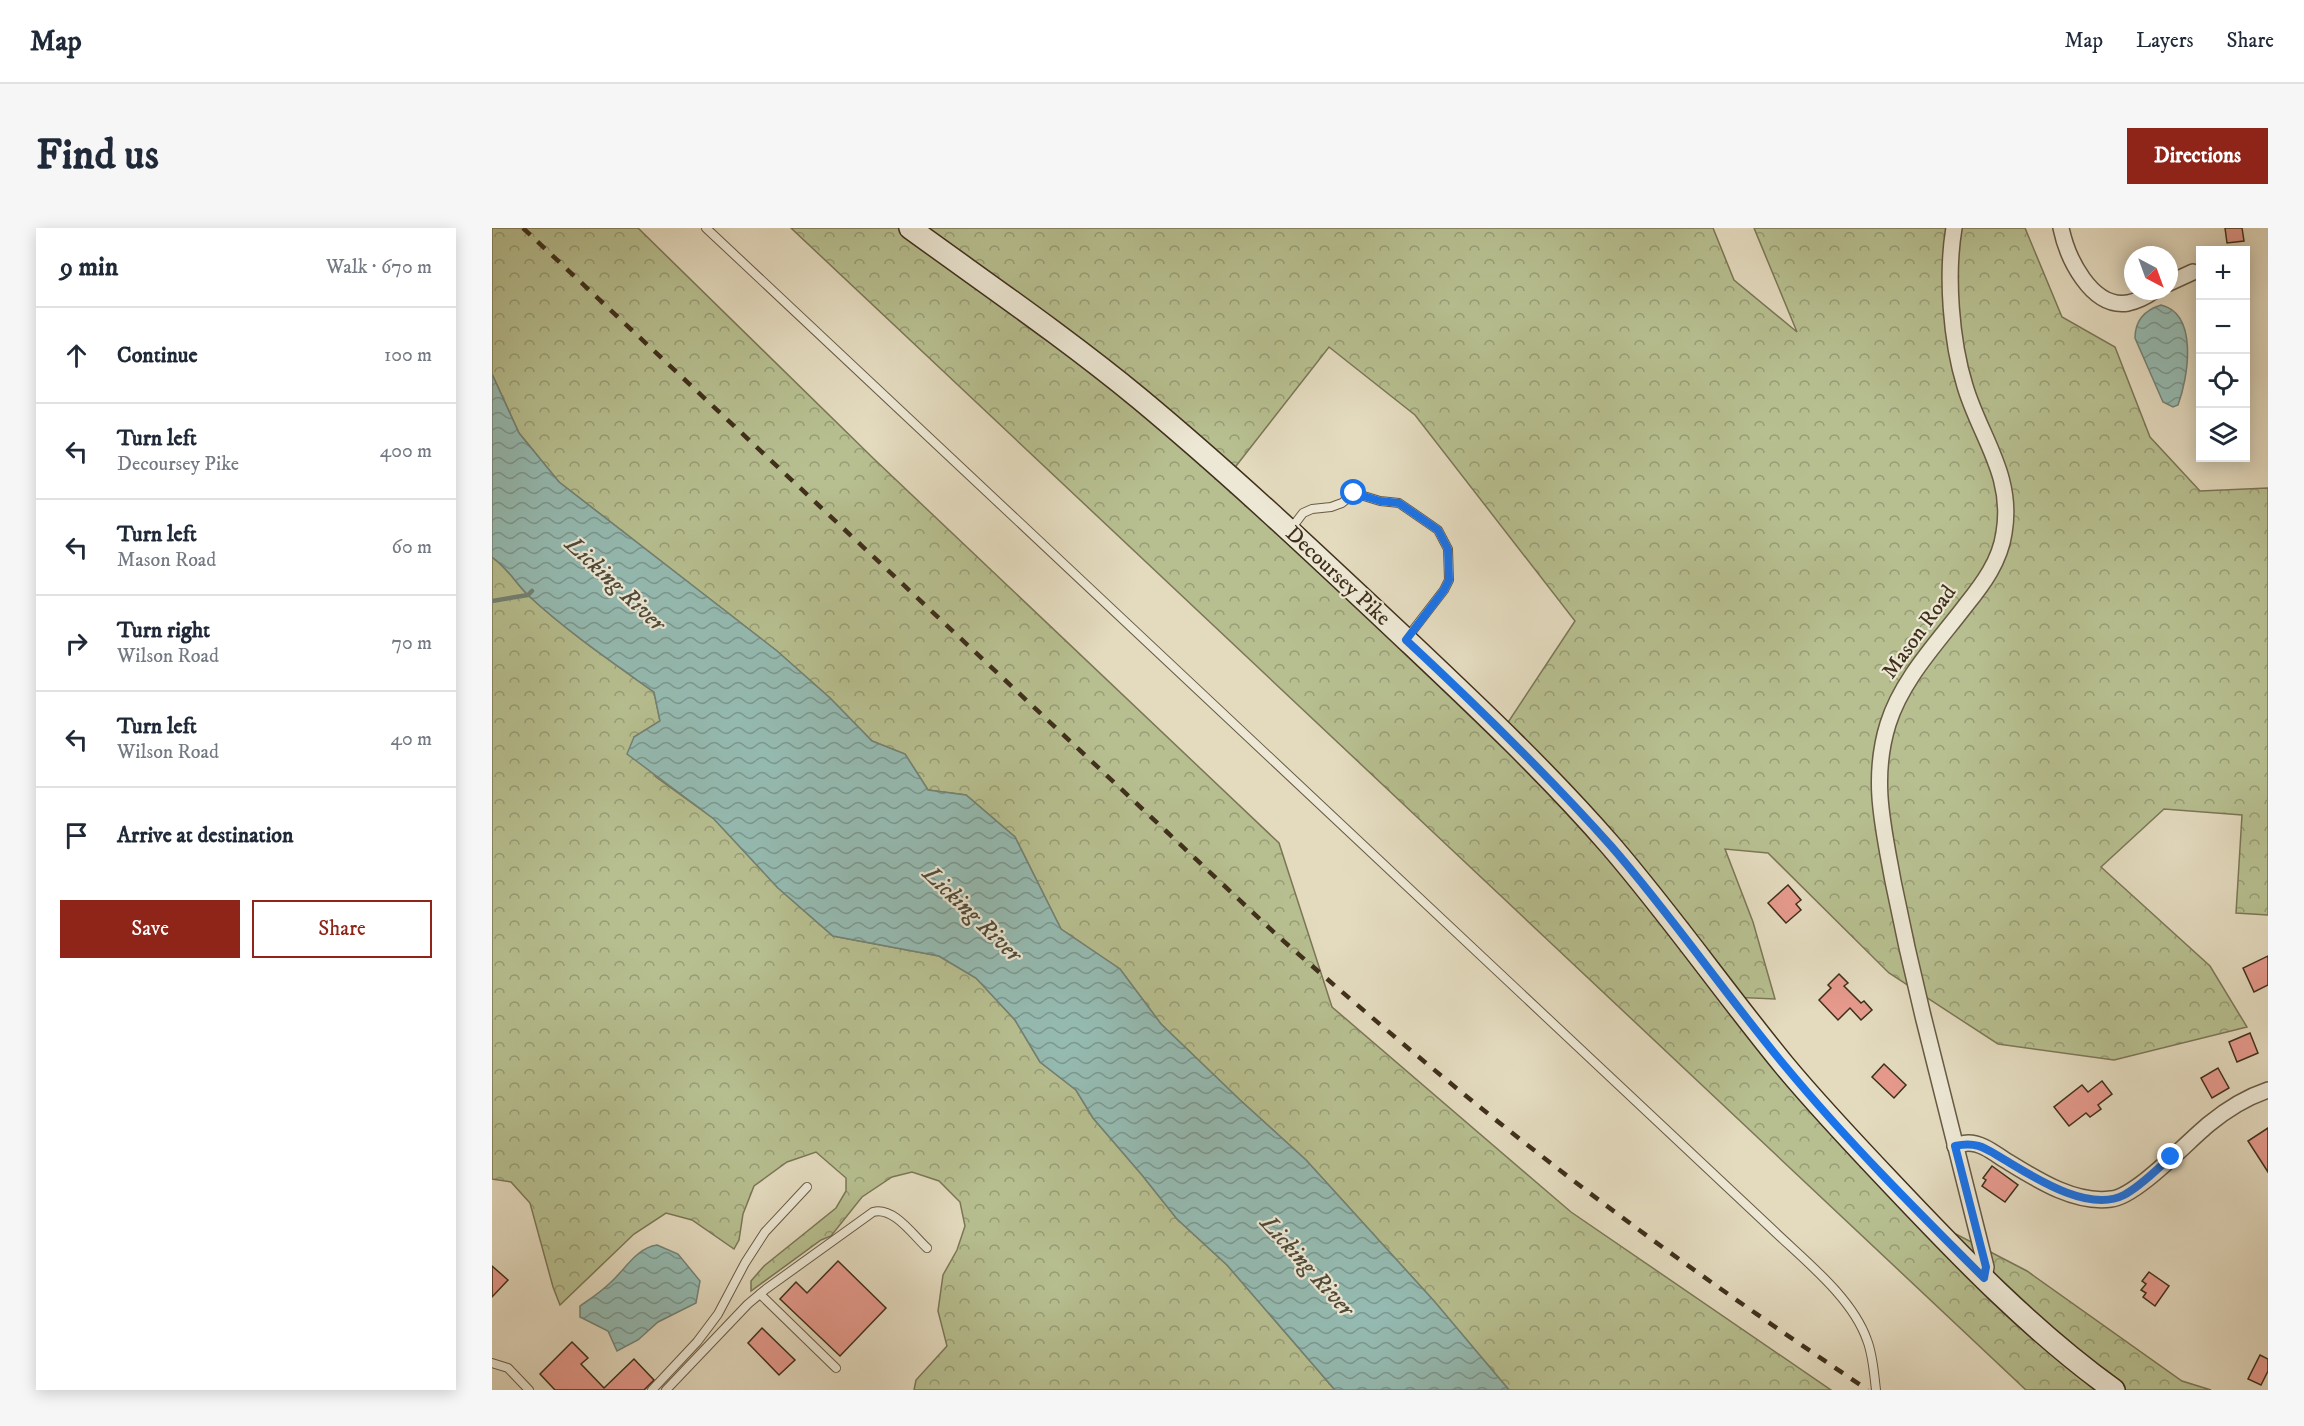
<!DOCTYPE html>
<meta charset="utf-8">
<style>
:root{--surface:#fff;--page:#f6f6f7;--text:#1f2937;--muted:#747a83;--line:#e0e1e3;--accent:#8f2418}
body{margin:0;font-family:"IM FELL DW Pica",serif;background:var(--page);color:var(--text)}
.controls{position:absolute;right:18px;top:18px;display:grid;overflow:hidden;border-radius:0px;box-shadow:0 3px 15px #0003}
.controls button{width:54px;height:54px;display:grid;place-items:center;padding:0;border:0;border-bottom:2px solid var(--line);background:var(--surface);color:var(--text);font:30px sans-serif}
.compass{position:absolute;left:1632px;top:18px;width:54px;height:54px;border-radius:50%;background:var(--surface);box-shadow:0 3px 15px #0003;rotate:139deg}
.stop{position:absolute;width:18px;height:18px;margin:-14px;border:4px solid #1a73e8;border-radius:50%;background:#fff}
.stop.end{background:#1a73e8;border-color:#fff;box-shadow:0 2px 6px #0008}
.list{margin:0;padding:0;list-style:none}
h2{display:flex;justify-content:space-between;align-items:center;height:78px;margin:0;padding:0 24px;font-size:26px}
h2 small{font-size:20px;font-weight:400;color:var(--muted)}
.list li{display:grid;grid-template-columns:39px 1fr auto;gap:18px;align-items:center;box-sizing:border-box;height:96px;padding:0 24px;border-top:2px solid var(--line)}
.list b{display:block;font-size:22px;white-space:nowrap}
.list p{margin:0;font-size:20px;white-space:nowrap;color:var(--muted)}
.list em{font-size:20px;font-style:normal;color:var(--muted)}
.actions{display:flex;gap:12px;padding:18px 24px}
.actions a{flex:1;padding:14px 0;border:2px solid var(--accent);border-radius:0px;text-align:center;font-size:21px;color:var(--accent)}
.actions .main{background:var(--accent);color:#fff}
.icon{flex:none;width:33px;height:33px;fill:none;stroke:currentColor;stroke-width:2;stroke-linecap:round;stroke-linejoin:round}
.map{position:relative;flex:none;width:1776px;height:1162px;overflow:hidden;border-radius:0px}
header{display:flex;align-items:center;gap:36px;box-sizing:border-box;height:84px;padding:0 30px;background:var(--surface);border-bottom:2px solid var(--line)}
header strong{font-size:28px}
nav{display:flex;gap:33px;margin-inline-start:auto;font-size:21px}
.intro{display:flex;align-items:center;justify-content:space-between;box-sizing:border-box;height:144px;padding:0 36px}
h1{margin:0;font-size:42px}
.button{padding:15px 27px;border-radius:0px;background:var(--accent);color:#fff;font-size:21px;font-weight:700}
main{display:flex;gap:36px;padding:0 36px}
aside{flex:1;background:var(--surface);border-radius:0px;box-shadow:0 3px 15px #0003}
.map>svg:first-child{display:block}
</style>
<header>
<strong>Map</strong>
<nav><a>Map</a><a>Layers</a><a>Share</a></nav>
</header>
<div class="intro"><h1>Find us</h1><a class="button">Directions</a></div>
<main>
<aside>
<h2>9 min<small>Walk · 670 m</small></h2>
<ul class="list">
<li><svg class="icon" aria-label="ahead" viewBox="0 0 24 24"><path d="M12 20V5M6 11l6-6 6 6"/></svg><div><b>Continue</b></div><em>100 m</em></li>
<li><svg class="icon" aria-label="left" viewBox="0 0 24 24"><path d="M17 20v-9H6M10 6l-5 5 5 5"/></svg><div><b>Turn left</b><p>Decoursey Pike</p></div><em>400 m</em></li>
<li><svg class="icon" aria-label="left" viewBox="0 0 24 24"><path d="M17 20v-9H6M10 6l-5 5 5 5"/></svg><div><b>Turn left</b><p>Mason Road</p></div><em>60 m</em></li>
<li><svg class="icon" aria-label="right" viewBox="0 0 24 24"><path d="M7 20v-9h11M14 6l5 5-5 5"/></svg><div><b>Turn right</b><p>Wilson Road</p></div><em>70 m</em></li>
<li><svg class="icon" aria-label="left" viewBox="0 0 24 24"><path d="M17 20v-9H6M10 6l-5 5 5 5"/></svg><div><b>Turn left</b><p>Wilson Road</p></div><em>40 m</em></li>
<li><svg class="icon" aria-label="arrive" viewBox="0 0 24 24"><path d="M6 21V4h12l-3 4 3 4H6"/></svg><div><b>Arrive at destination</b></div></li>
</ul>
<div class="actions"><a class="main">Save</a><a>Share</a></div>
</aside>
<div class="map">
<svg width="1776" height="1162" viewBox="0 0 1776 1162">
<defs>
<pattern id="forest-crowns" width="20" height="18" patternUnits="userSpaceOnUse" patternTransform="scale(1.5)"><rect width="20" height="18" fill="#b7bf90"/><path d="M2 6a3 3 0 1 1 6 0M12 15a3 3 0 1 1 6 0" fill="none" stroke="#969c75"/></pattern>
<pattern id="water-waves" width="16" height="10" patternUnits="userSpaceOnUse" patternTransform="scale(1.5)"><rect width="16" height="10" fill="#95bbb2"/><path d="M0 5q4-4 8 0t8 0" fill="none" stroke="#7b9890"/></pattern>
</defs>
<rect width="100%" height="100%" fill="#e4dbbf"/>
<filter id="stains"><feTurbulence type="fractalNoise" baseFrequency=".00333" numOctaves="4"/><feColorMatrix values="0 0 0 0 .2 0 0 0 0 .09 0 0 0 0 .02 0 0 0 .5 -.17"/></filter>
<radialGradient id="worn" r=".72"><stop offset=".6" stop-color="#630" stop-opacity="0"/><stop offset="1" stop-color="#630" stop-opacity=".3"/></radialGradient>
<!-- forest -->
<g fill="url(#forest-crowns)" stroke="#7b7756" stroke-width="1.5" fill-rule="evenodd">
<path d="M0,0H146L382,231L787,615L840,779L1079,984L1339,1162H1017L942,1073L814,932L748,872L669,796L628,741L569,701L523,609L474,567L436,562L413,526L380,513L338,470L285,423L67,254L27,205L0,146Z"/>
<path d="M299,0H1221L1242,52L1305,104L1262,0H1533L1570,89L1623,119L1658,209L1708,263L1776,260V687L1744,685L1750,587L1672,581L1609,639L1718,738L1755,799L1622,832L1506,816L1397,745L1276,625L1233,621L1261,694L1283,771L1239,769L1431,989L1535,1043L1690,1153L1719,1162H1534ZM837,119L923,187L1083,393L1011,502L737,247Z"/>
<path d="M0,329C16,340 24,356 38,369C76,404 120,434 162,464L168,493L142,509L164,549L222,591L286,660L341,708L447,728L484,750L523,792L548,834L584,862L601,890L650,947L685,991L735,1037L843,1162H422L424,1152L455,1118L446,1083L451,1047L465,1022L473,998L468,974L447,953L420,944L400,949L370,969L339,1008L329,1012L259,1063V1053L272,1038L344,980L354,963V950L324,924L295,934L262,958L251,986L247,1012L242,1021L200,992L174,985L142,1006L68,1077L61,1059L38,975L19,954L0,951Z"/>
</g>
<!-- water -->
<g fill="url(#water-waves)" stroke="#738376" stroke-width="1.5">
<path d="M1669,77C1707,86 1696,150 1686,177L1681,179L1671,174L1643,110C1643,93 1653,82 1669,77Z"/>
<path d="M0,146L27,205L67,254L285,423L338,470L380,513L413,526L436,562L474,567L523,609L569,701L628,741L669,796L748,872L814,932L942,1073L1017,1162H843L735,1037L685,991L650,947L601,890L584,862L548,834L523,792L484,750L447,728L341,708L286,660L222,591L135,526L142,509L168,493L162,464C120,434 76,404 38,369C24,356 16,340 0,329Z"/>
<path d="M165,1017L186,1026L208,1053L204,1075L166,1094L146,1112L125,1123L116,1103L88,1089V1078C98,1071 109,1064 118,1055C133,1042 144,1020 165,1017Z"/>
</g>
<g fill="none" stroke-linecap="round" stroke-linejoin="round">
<!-- stream -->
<path stroke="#738376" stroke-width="4.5" d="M0,373L36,367L40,363"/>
</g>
<!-- building -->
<g fill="#e69a8d" stroke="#3f2f1b" stroke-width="1.5">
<path d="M1733,0H1750L1752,13L1735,15Z"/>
<path d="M1296,657L1309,672L1304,676L1309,682L1294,695L1276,675Z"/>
<path d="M1776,728V757L1762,764L1751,740Z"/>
<path d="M1347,746L1356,755L1352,758L1369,775L1372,773L1380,782L1369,792L1358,780L1346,792L1327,772L1339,760L1336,757Z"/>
<path d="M1758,805L1766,825L1745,834L1737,814Z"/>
<path d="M1392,836L1414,857L1402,870L1380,849Z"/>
<path d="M1726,840L1737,860L1720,870L1709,850Z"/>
<path d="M1610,853L1620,866L1606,877L1609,881L1598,889L1594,885L1577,898L1562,879L1590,857L1596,864Z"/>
<path d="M1776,900V944L1756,913Z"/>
<path d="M1500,938L1526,957L1513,974L1490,958L1494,952L1491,950Z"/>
<path d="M346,1033L394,1080L348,1128L288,1071L304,1054L315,1065Z"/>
<path d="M0,1038L16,1052L0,1069Z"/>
<path d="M1657,1044L1677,1058L1663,1078L1651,1069L1654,1065L1649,1062L1654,1056L1650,1053Z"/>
<path d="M270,1100L303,1132L287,1147L256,1115Z"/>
<path d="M80,1114L96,1130L89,1136L112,1160L142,1131L162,1152L152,1162H63L48,1146Z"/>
<path d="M1768,1127L1776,1131V1143L1769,1157L1756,1151Z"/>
</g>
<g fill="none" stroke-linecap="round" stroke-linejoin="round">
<!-- service casing -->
<g stroke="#685a44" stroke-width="10">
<g id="service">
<path d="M214,0L1280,1001C1312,1032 1360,1069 1375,1112C1381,1127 1382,1146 1384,1162"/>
<path d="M798,302L811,285L820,281L839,279L850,275L862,265L888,273L907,275L946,302L956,321L957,352L952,362L915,410"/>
<path d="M268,1066L344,1140"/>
<path d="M0,1135L16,1140L37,1162"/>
<path d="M160,1162L205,1114L226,1086L253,1035L273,1004L315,959"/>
<path d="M174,1162L256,1076L274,1061L381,984C401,978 421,1007 435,1020"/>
</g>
</g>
<!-- minor casing -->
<g stroke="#685a44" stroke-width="18">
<g id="minor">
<path d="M1462,0C1454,47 1459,113 1473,158C1488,209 1522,247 1512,305C1508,333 1491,356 1474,377C1446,414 1410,451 1396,496C1379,551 1391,598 1401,653C1410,698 1420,743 1431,788C1452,872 1473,955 1494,1039L1492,1050"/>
<path d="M1569,0C1575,29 1599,81 1636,75C1645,73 1655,68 1662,63"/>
<path d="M1677,55L1701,44"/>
<path d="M1463,918C1467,917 1472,915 1476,915C1490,915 1502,925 1513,932C1544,951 1582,976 1619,971C1644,969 1696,913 1717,896C1734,882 1755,869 1776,862"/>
</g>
</g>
<!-- secondary casing -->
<g stroke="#3f2f1b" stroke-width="24">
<path id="secondary" d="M418,0C495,56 574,110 648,171C737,245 821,324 905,403C979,473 1053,542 1119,618C1180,689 1233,765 1292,837C1326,878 1363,917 1400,956C1469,1029 1540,1103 1622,1162"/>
</g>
<!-- service -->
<use href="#service" stroke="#ede8d5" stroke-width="8"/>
<!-- minor -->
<use href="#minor" stroke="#ede8d5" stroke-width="15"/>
<!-- secondary -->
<use href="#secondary" stroke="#ede8d5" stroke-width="21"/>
<!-- rail -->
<path stroke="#3f2f1b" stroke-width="4.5" stroke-dasharray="10 10" stroke-linecap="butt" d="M31,0L788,710C876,787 964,862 1056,933C1160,1014 1267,1089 1376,1162"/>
</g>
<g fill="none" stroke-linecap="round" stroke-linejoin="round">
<!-- route -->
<path stroke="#1a73e8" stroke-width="8" d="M862,265L888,273L907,275L946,302L956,321L957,352L952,362L914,412C985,478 1054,545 1119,618C1180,688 1233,766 1293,838C1355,913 1424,982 1492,1050L1494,1039L1463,918C1486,913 1494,921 1513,932C1543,950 1597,985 1632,967C1649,958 1664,942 1679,929"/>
</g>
<g text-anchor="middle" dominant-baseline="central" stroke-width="4.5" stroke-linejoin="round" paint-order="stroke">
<!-- street labels -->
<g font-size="22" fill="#3f2f1b" stroke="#ede8d5">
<text transform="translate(846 348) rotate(43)">Decoursey Pike</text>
<text transform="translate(1427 404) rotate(-54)">Mason Road</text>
</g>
<!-- water labels -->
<g font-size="24" font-style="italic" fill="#504b39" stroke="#ede8d5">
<text transform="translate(123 356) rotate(43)">Licking River</text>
<text transform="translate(480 686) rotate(44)">Licking River</text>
<text transform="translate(815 1038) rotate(48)">Licking River</text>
</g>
</g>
<rect width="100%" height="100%" filter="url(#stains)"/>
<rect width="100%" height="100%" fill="url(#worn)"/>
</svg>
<div class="controls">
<button>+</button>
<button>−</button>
<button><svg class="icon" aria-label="locate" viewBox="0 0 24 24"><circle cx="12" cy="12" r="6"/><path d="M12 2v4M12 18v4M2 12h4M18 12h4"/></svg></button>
<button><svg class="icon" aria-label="layers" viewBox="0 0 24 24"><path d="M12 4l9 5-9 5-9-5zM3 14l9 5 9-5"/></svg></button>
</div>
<svg class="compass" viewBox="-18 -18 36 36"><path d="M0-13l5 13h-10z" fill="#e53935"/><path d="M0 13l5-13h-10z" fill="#747a83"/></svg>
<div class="stop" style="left:862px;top:265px"></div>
<div class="stop end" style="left:1679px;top:929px"></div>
</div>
</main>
